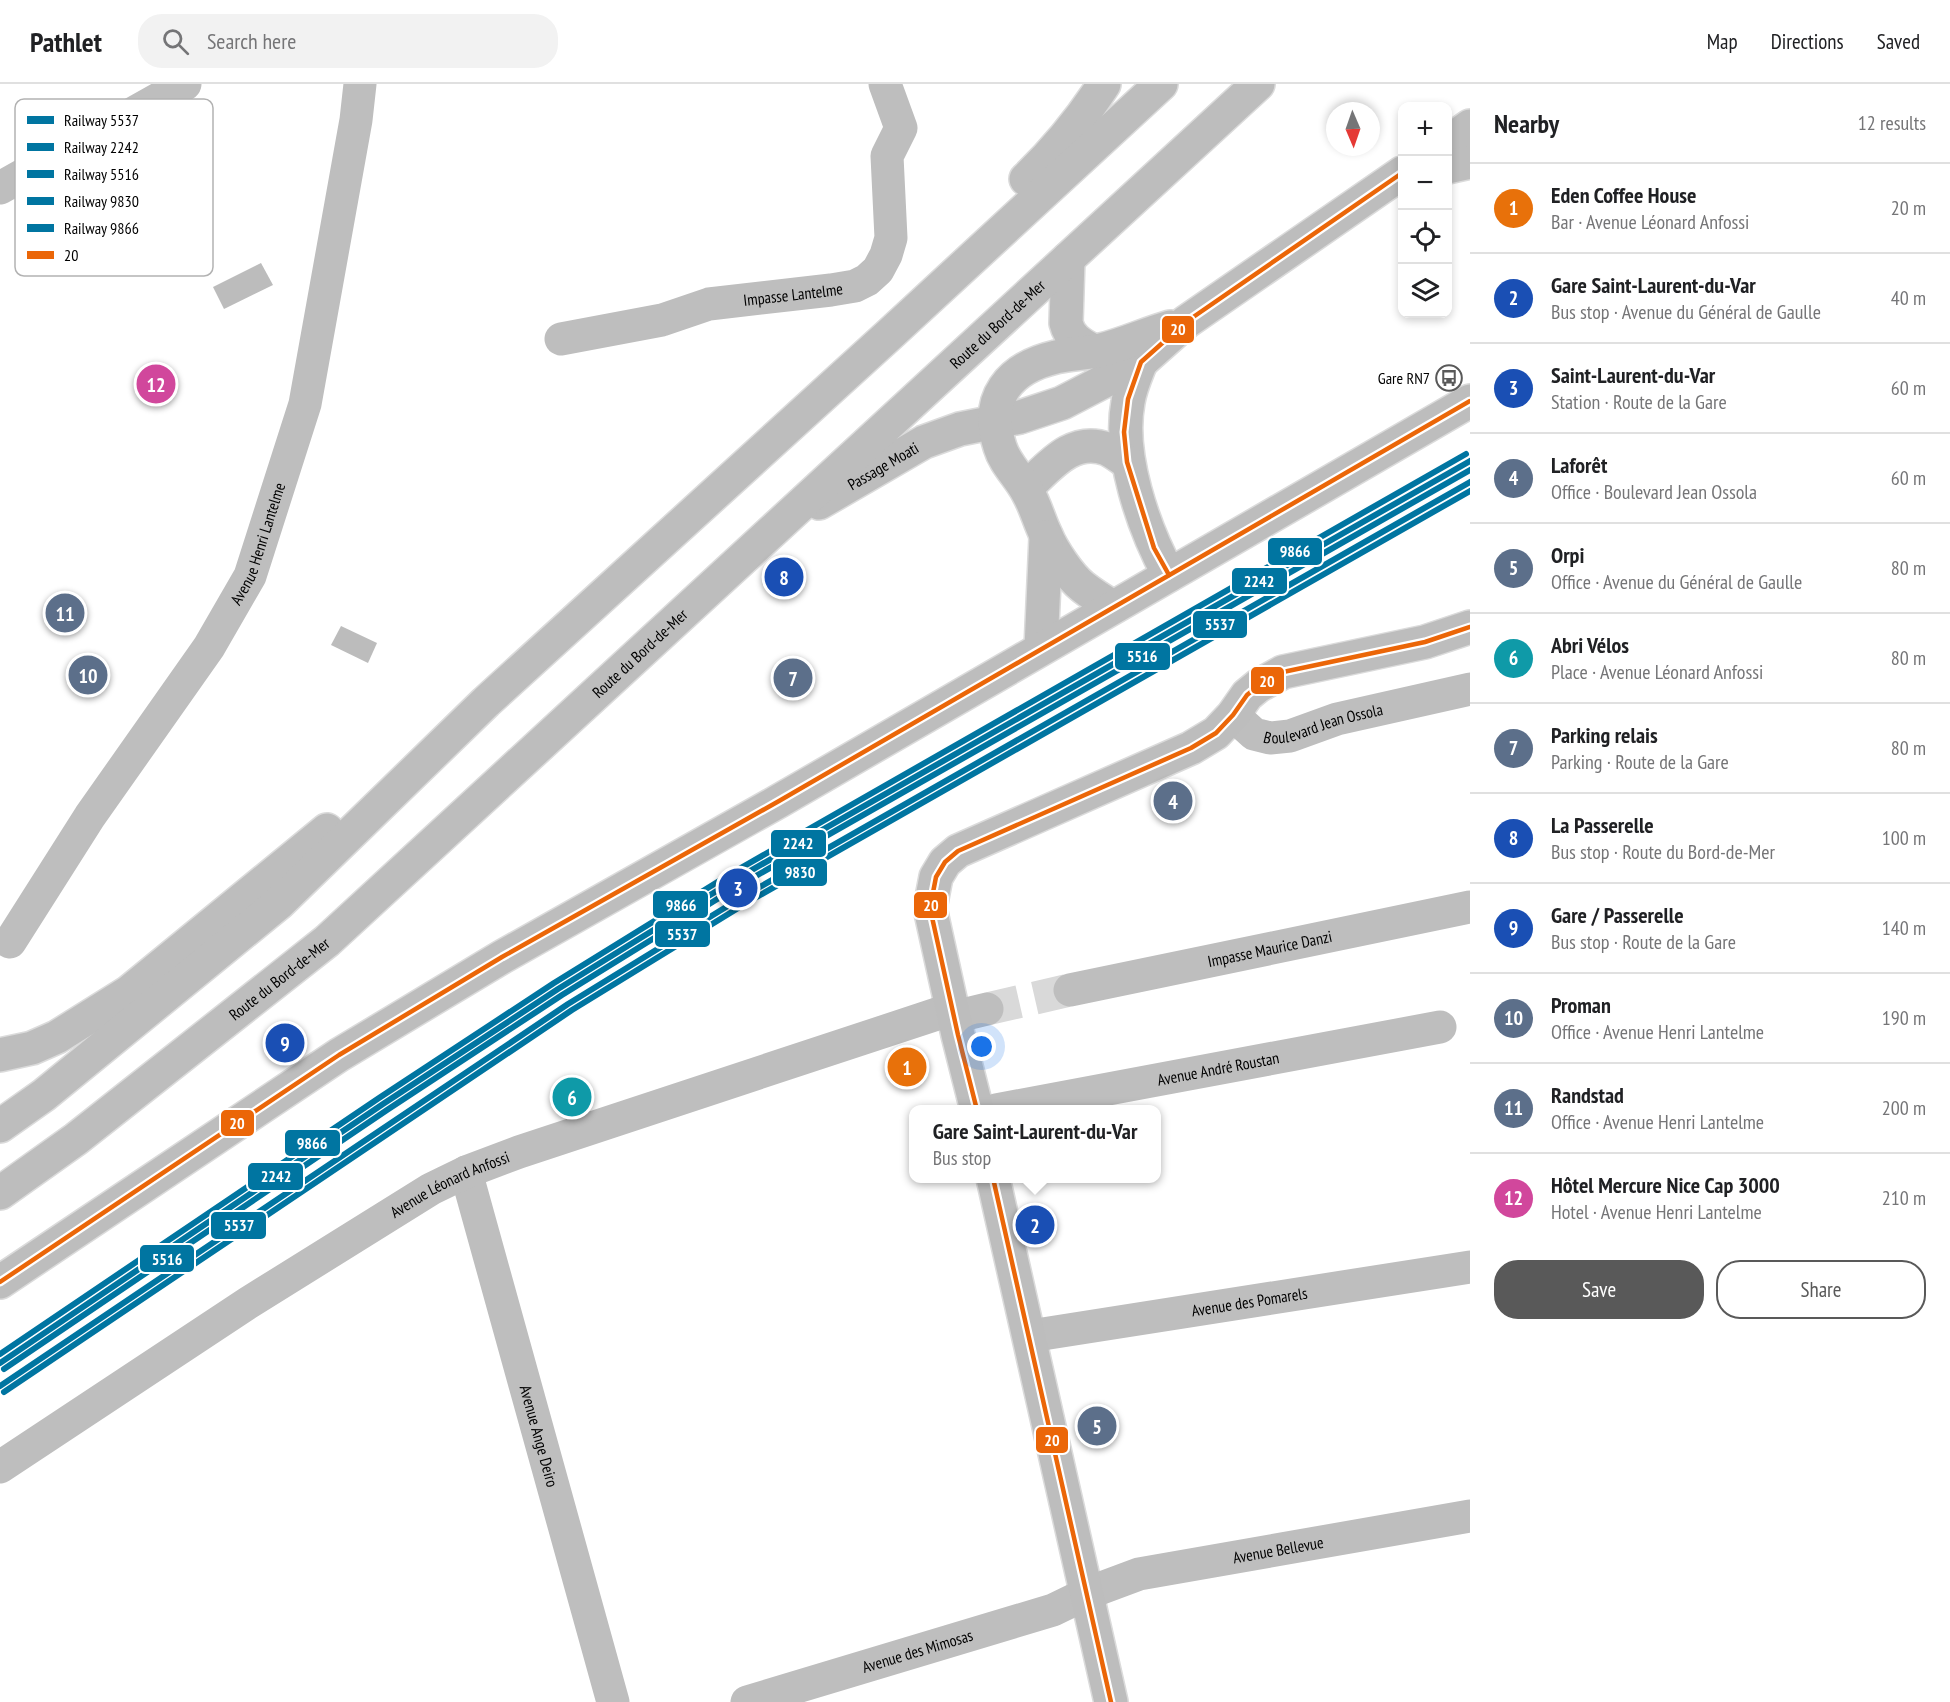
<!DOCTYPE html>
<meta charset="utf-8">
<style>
:root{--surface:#fff;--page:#f2f2f2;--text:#202124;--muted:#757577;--line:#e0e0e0;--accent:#595959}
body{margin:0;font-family:"PT Sans Narrow",sans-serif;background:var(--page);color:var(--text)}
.controls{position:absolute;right:18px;top:18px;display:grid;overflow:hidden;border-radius:12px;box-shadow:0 3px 9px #0003}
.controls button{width:54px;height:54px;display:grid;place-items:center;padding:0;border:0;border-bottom:2px solid var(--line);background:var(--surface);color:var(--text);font:30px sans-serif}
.compass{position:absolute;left:1326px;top:18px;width:54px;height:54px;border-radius:50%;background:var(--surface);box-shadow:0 3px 9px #0003;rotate:178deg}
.you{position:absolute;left:982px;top:963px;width:21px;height:21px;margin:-15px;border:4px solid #fff;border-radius:50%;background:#1a73e8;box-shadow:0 0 0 9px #1a73e833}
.badge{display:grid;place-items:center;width:39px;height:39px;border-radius:50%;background:var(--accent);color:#fff;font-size:20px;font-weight:700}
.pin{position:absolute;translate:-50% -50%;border:3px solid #fff;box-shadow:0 2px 6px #0006}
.popup{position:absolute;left:909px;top:1021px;width:252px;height:78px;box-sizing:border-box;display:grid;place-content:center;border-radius:12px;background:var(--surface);filter:drop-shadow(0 2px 4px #0005);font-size:20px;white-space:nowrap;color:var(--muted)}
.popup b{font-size:22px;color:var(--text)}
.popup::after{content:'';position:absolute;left:50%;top:100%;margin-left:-12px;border:12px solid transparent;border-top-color:var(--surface)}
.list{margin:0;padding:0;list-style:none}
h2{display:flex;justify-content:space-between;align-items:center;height:78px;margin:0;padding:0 24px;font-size:26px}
h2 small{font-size:20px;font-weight:400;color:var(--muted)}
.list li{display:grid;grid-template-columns:39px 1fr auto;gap:18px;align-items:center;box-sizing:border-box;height:90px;padding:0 24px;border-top:2px solid var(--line)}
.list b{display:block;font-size:22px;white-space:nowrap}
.list p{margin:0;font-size:20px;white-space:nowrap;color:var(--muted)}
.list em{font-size:20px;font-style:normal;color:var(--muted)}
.actions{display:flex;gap:12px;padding:18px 24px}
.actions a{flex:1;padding:14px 0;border:2px solid var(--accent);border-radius:24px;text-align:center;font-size:21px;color:var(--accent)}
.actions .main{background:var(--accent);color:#fff}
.icon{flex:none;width:33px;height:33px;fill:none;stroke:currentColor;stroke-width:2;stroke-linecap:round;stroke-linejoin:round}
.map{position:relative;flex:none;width:1470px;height:1618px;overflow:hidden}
header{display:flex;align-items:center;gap:36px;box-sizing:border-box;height:84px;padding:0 30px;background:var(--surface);border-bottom:2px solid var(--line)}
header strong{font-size:28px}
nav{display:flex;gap:33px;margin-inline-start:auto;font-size:21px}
.search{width:420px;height:54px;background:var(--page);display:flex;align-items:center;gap:15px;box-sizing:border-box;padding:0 21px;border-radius:24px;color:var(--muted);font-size:22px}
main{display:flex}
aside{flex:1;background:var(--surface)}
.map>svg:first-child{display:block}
</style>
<header>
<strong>Pathlet</strong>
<div class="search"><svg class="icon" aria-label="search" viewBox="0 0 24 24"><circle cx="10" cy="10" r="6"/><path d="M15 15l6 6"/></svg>Search here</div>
<nav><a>Map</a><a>Directions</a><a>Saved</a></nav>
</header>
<main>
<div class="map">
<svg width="1470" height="1618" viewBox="0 0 1470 1618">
<rect width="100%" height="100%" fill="#fff"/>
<!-- water -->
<g fill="#bcbcbc">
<path d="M261,179L273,201L224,225L213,203Z"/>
<path d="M341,542L377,559L368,579L331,561Z"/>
</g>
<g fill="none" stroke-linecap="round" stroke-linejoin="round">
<!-- minor-tunnel -->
<path stroke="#d9d9d9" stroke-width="33" stroke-dasharray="33 16" stroke-linecap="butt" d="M987,925L1070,906"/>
<!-- major casing -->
<g stroke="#dbdbdb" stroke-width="36">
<g id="major">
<path d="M1448,58L1470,42"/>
<path d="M1448,83L1470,78"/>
<path d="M1026,95C1057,65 1081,36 1104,0"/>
<path d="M1068,175L1066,239C1070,255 1081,260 1095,268"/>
<path d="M1141,278C1136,291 1130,304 1128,318C1118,371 1143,443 1169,491"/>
<path d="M1026,404C1049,383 1072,352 1107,365C1114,368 1121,374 1127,378"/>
<path id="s10" d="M819,419L924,358L960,345L1020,333L1062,319L1141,278L1186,238L1402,89"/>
<path d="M1113,523C1103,517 1092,510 1083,503C1070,493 1052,466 1046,451C1039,437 1036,423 1028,409C1020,393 1005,380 1000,363C984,314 1009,284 1056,273C1070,269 1086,270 1101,266C1125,260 1146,250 1170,243"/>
<path d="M1041,564L1046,453"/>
<path d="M0,971L32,964L57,953L129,908L327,746"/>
<path d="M977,1026L958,951L930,824L936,793L945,778L958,767L1191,664L1216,649L1233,631L1247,611L1258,602L1283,588L1425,558L1470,543"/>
<path d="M0,1042L44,1011L279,819L486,618L889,251L1161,0"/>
<path d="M993,1094L1111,1618"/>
<path id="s11" d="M0,1109L76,1055L327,857L1258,0"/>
<path d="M0,1198L339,971L502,873L779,717L1470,317"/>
</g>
</g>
<!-- minor -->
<g stroke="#bebebe" stroke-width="33">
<path d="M0,104L185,0"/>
<path id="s1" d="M561,255L662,236L709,220L831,206L855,202L867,196L878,186L886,171L891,154L887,72L901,44L885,0"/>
<path id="s2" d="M1233,631L1254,650L1270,654L1290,652L1337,635L1470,605"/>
<path id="s3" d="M10,858L90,732L209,563L250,492L305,320L356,36L360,0"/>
<path id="s4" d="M1070,906L1470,823"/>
<path d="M954,933L987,925"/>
<path id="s5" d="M996,1026L1440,943"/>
<path id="s6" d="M466,1088L613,1618"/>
<path id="s7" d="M1030,1252L1470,1183"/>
<path id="s8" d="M0,1383L248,1219L431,1105L466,1088L519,1068L952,925"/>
<path id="s9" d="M747,1618L1053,1526L1088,1509L1139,1490L1470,1432"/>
</g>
<!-- major -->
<use href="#major" stroke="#bdbdbd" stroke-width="33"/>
<!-- bus-1 casing -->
<g stroke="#fff" stroke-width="9">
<g id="bus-1">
<path d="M1169,491L1154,464L1127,378L1124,348L1128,315L1141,278L1186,238L1402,89"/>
<path d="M977,1026L958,951L930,824L936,793L945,778L958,767L1191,664L1216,649L1233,631L1247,611L1258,602L1283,588L1425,558L1470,543"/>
<path d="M993,1094L1111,1618"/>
<path d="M0,1198L339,971L502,873L779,717L1470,317"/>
</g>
</g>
<!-- bus-1 -->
<use href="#bus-1" stroke="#eb6608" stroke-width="4.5"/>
<!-- rail-1 casing -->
<g stroke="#fff" stroke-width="10">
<path id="rail-1" d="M0,1302L568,920L744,812L1470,398"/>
</g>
<!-- rail-2 casing -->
<g stroke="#fff" stroke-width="10">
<path id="rail-2" d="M0,1279L383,1020L558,905L736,795L1470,377"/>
</g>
<!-- rail-3 casing -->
<g stroke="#fff" stroke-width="10">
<path id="rail-3" d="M4,1285L387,1026L562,911L740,801L1470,386"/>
</g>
<!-- rail-4 casing -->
<g stroke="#fff" stroke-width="10">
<path id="rail-4" d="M4,1308L572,926L748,818L1470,407"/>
</g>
<!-- rail-5 casing -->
<g stroke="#fff" stroke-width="10">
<path id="rail-5" d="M0,1270L379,1014L554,899L732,789L1466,370"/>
</g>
<!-- rail-1 -->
<use href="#rail-1" stroke="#0075a1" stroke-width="6"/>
<!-- rail-2 -->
<use href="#rail-2" stroke="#0075a1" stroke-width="6"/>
<!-- rail-3 -->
<use href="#rail-3" stroke="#0075a1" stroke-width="6"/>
<!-- rail-4 -->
<use href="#rail-4" stroke="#0075a1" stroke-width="6"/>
<!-- rail-5 -->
<use href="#rail-5" stroke="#0075a1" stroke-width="6"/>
</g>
<!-- icons -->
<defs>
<g id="bus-ring" transform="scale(1.35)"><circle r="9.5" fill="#fff" stroke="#595959" stroke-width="1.5"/><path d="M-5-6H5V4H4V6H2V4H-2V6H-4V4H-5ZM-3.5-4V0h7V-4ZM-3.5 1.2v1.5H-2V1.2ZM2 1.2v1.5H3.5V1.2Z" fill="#595959"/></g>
</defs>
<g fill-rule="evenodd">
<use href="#bus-ring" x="1449" y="294"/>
</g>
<g text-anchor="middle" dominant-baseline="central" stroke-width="6" stroke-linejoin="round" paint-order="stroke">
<!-- street labels -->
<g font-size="16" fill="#000" stroke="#fff">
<text stroke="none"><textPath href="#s1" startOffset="237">Impasse Lantelme</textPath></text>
<text stroke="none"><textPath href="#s11" startOffset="1324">Route du Bord-de-Mer</textPath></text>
<text stroke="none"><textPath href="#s10" startOffset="74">Passage Moati</textPath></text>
<text stroke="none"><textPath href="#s3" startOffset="471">Avenue Henri Lantelme</textPath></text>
<text stroke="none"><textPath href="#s11" startOffset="838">Route du Bord-de-Mer</textPath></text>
<text stroke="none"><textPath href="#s2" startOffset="100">Boulevard Jean Ossola</textPath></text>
<text stroke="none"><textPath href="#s4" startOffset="204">Impasse Maurice Danzi</textPath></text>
<text stroke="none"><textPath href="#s11" startOffset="352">Route du Bord-de-Mer</textPath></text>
<text stroke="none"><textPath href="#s5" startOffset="226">Avenue André Roustan</textPath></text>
<text stroke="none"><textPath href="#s8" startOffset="532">Avenue Léonard Anfossi</textPath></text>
<text stroke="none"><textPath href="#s7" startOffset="222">Avenue des Pomarels</textPath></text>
<text stroke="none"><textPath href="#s6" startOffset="274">Avenue Ange Deiro</textPath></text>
<text stroke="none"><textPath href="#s9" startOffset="554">Avenue Bellevue</textPath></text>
<text stroke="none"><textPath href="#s9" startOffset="178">Avenue des Mimosas</textPath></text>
</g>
<!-- poi labels -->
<g font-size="16" fill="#000" stroke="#fff" text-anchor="end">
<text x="1430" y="294">Gare RN7</text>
</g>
</g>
<!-- legend -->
<rect x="15" y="15" width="198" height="177" rx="9" fill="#fff" stroke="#b2b2b2" stroke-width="1.5"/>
<rect x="27" y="32" width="27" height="8" fill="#0075a1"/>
<rect x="27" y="59" width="27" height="8" fill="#0075a1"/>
<rect x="27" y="86" width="27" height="8" fill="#0075a1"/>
<rect x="27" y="113" width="27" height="8" fill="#0075a1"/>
<rect x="27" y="140" width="27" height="8" fill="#0075a1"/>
<rect x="27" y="167" width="27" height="8" fill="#eb6608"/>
<g font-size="16" fill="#000">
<text x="64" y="42">Railway 5537</text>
<text x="64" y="69">Railway 2242</text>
<text x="64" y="96">Railway 5516</text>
<text x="64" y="123">Railway 9830</text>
<text x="64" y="150">Railway 9866</text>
<text x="64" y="177">20</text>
</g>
<g stroke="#fff" stroke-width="2">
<rect x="1161" y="231" width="34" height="29" rx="6" fill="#eb6608"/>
<rect x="1267" y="453" width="56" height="29" rx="6" fill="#0075a1"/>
<rect x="1231" y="483" width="57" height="28" rx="6" fill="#0075a1"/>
<rect x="1192" y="526" width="56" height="29" rx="6" fill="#0075a1"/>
<rect x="1114" y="558" width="57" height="29" rx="6" fill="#0075a1"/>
<rect x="1250" y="582" width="35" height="29" rx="6" fill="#eb6608"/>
<rect x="770" y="745" width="57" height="29" rx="6" fill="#0075a1"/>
<rect x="772" y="774" width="56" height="29" rx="6" fill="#0075a1"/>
<rect x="652" y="806" width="57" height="29" rx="6" fill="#0075a1"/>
<rect x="913" y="807" width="35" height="28" rx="6" fill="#eb6608"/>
<rect x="654" y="836" width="57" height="28" rx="6" fill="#0075a1"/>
<rect x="220" y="1025" width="35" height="28" rx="6" fill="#eb6608"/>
<rect x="284" y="1045" width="57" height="28" rx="6" fill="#0075a1"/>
<rect x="247" y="1078" width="57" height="29" rx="6" fill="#0075a1"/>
<rect x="210" y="1127" width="57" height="29" rx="6" fill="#0075a1"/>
<rect x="139" y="1160" width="56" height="29" rx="6" fill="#0075a1"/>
<rect x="1035" y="1342" width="34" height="28" rx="6" fill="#eb6608"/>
</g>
<g font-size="16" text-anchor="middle" font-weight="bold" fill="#fff">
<text x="1178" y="251">20</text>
<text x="1295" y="473">9866</text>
<text x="1259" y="503">2242</text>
<text x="1220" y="546">5537</text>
<text x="1142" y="578">5516</text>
<text x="1267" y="603">20</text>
<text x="798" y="765">2242</text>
<text x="800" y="794">9830</text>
<text x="681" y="827">9866</text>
<text x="931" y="827">20</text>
<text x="682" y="856">5537</text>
<text x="237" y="1045">20</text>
<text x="312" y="1065">9866</text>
<text x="276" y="1098">2242</text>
<text x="239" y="1147">5537</text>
<text x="167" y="1181">5516</text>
<text x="1052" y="1362">20</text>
</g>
</svg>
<div class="controls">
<button>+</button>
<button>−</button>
<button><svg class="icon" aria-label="locate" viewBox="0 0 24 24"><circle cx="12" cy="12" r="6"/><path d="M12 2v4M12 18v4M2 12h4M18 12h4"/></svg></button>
<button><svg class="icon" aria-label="layers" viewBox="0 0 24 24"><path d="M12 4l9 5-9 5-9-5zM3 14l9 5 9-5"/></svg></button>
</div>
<svg class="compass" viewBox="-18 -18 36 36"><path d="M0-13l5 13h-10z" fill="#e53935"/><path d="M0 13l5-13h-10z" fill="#757577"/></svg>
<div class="you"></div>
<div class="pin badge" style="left:907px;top:983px;background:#e8710a">1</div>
<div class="pin badge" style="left:1035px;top:1141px;background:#1a4fb4">2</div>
<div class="popup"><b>Gare Saint-Laurent-du-Var</b>Bus stop</div>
<div class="pin badge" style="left:738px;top:804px;background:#1a4fb4">3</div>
<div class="pin badge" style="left:1173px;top:717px;background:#5c6f8a">4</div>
<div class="pin badge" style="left:1097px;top:1342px;background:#5c6f8a">5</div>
<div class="pin badge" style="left:572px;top:1013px;background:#0f9aa8">6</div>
<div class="pin badge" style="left:793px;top:594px;background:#5c6f8a">7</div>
<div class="pin badge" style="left:784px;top:493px;background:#1a4fb4">8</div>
<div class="pin badge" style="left:285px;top:959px;background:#1a4fb4">9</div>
<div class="pin badge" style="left:88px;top:591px;background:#5c6f8a">10</div>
<div class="pin badge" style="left:65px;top:529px;background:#5c6f8a">11</div>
<div class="pin badge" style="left:156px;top:300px;background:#d1479c">12</div>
</div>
<aside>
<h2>Nearby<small>12 results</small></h2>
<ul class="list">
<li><span class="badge" style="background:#e8710a">1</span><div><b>Eden Coffee House</b><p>Bar · Avenue Léonard Anfossi</p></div><em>20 m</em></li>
<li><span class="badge" style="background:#1a4fb4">2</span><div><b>Gare Saint-Laurent-du-Var</b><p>Bus stop · Avenue du Général de Gaulle</p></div><em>40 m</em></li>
<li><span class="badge" style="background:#1a4fb4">3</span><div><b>Saint-Laurent-du-Var</b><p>Station · Route de la Gare</p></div><em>60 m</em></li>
<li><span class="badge" style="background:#5c6f8a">4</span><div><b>Laforêt</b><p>Office · Boulevard Jean Ossola</p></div><em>60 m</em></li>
<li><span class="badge" style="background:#5c6f8a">5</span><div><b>Orpi</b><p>Office · Avenue du Général de Gaulle</p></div><em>80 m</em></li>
<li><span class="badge" style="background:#0f9aa8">6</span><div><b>Abri Vélos</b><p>Place · Avenue Léonard Anfossi</p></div><em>80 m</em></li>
<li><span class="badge" style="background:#5c6f8a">7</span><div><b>Parking relais</b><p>Parking · Route de la Gare</p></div><em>80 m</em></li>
<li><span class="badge" style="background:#1a4fb4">8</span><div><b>La Passerelle</b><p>Bus stop · Route du Bord-de-Mer</p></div><em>100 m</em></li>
<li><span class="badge" style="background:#1a4fb4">9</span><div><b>Gare / Passerelle</b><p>Bus stop · Route de la Gare</p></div><em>140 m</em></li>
<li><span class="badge" style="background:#5c6f8a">10</span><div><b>Proman</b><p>Office · Avenue Henri Lantelme</p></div><em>190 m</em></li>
<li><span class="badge" style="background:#5c6f8a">11</span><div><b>Randstad</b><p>Office · Avenue Henri Lantelme</p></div><em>200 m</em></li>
<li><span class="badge" style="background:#d1479c">12</span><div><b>Hôtel Mercure Nice Cap 3000</b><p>Hotel · Avenue Henri Lantelme</p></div><em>210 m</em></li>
</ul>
<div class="actions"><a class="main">Save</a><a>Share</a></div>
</aside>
</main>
